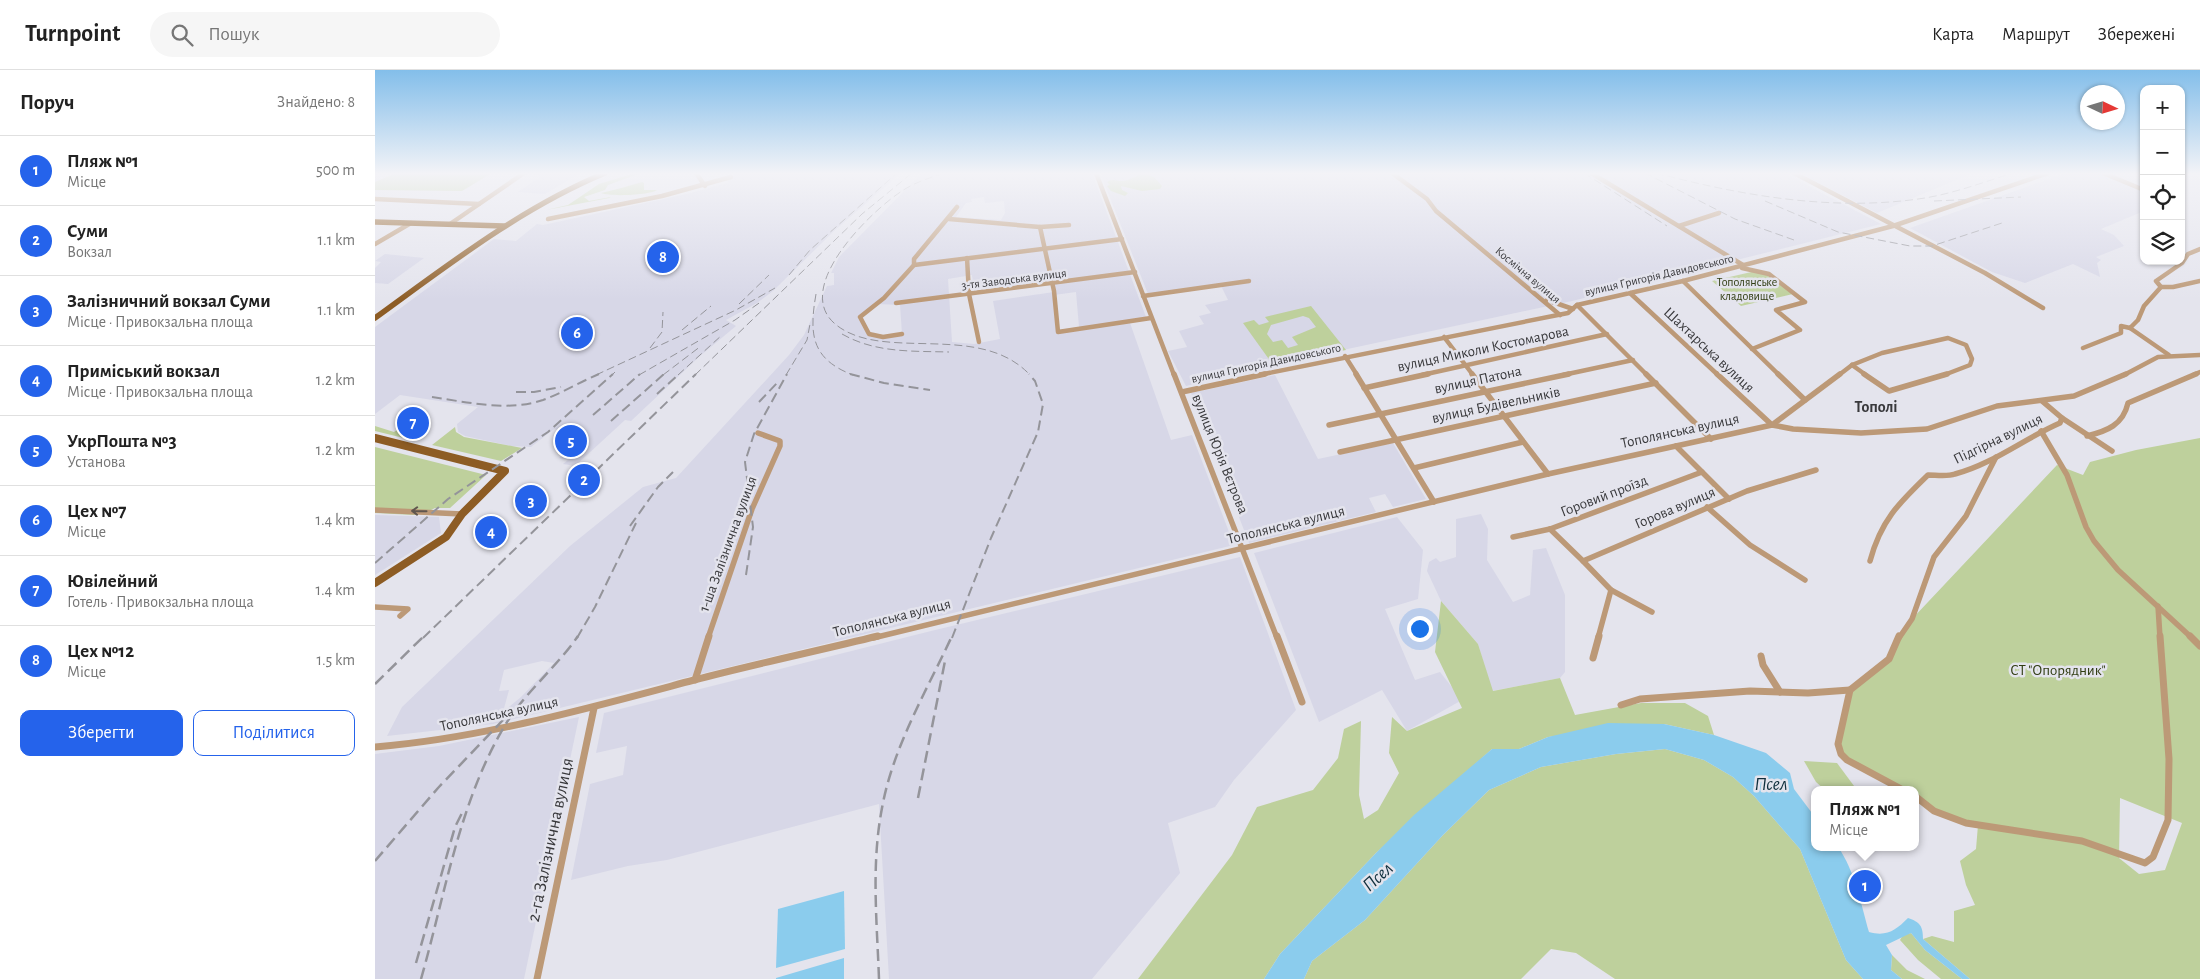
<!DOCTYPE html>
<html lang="uk">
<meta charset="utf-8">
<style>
:root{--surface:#fff;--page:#f6f6f6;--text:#222;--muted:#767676;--line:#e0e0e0;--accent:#2563eb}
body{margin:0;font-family:"Alegreya Sans",sans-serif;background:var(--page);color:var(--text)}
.controls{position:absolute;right:15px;top:15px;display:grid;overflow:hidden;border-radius:10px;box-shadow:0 1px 4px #0004}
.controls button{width:45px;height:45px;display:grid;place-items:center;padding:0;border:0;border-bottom:1px solid var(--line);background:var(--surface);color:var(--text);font:25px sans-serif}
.compass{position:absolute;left:1705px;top:15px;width:45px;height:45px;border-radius:50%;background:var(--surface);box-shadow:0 1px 4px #0004;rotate:94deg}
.you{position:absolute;left:1044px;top:558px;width:18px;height:18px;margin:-12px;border:4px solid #fff;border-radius:50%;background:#1a73e8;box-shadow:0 0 0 8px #1a73e833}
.badge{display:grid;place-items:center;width:32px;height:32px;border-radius:50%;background:var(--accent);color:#fff;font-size:16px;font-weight:700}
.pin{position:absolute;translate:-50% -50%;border:2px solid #fff;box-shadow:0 1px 5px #0006}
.popup{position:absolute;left:1436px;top:716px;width:108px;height:65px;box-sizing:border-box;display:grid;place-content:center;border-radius:10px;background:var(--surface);filter:drop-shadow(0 1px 4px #0005);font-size:16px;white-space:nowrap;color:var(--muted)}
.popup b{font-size:19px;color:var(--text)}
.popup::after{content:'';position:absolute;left:50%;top:100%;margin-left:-10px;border:10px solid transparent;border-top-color:var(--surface)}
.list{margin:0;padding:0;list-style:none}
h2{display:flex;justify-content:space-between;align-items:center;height:65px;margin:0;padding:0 20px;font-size:21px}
h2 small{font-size:16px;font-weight:400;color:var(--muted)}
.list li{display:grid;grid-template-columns:32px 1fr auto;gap:15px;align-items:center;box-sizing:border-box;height:70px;padding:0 20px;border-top:1px solid var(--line)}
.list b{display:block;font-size:19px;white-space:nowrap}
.list p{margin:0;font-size:16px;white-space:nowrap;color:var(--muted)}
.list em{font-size:16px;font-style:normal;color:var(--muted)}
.actions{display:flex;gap:10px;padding:15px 20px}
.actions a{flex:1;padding:11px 0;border:1px solid var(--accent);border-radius:10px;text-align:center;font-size:18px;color:var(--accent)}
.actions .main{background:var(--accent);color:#fff}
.icon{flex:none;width:28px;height:28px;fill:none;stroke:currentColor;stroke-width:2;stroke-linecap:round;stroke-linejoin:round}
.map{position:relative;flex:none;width:1825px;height:909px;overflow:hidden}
header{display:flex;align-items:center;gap:30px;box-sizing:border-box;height:70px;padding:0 25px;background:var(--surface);border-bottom:1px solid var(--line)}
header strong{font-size:24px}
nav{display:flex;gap:28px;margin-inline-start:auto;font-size:18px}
.search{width:350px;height:45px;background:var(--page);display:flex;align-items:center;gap:12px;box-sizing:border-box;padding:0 18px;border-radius:28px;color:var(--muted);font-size:19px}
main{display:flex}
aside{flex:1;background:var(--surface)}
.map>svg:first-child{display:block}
</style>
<header>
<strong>Turnpoint</strong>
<div class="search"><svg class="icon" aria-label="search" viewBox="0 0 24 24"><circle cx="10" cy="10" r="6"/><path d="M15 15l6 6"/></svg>Пошук</div>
<nav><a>Карта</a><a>Маршрут</a><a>Збережені</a></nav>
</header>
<main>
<aside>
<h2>Поруч<small>Знайдено: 8</small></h2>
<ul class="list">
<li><span class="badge">1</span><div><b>Пляж №1</b><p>Місце</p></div><em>500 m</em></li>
<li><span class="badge">2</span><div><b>Суми</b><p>Вокзал</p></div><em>1.1 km</em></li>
<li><span class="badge">3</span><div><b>Залізничний вокзал Суми</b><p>Місце · Привокзальна площа</p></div><em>1.1 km</em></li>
<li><span class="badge">4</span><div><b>Приміський вокзал</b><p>Місце · Привокзальна площа</p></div><em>1.2 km</em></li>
<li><span class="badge">5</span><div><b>УкрПошта №3</b><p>Установа</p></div><em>1.2 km</em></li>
<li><span class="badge">6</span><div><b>Цех №7</b><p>Місце</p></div><em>1.4 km</em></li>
<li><span class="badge">7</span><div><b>Ювілейний</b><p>Готель · Привокзальна площа</p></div><em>1.4 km</em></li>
<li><span class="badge">8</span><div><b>Цех №12</b><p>Місце</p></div><em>1.5 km</em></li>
</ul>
<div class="actions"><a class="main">Зберегти</a><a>Поділитися</a></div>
</aside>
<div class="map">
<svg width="1825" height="909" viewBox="0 0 1825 909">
<rect width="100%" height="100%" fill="#e4e4ed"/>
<!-- built -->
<g fill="#d7d7e7" fill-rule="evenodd">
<path d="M161,103H205L170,124L143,122L166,106L159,105Z"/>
<path d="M368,103H526L459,161L398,221L382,233L351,250L361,256L325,286L256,351L250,350L200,396L188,394L193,390L184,388L210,364L179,359L156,377L136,376L90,366L83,362L82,354L103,337L25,325L0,344V257L119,169L141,171L162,154L168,155L312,124L352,113L355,106Z"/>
<path d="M547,103H717L771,247L754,250L796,370L817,365L859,475L118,654L12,666L27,637L195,476L268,417L301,408L414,285L429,265L452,216L459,215V203H456L464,187ZM609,127L610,133L629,131L630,143L626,150L581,147L591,133L597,132L596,129ZM597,205L598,212L615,210L616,221L678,215L679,222L618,231L625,269L599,274L577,272L573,209ZM701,222L704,257L683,260L679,225ZM502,234L525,235L527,264L508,267L494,264L485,247ZM167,591L179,593L146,627L128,642L134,620L124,621L129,600Z"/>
<path d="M731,103H1409L1506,154L1197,231L898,295L811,316L793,281L812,277L804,261L829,254L824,246L836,243L830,235L853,230L845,214L773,224L726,105Z"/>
<path d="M1424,103H1598L1502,143Z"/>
<path d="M1691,103H1724L1769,122V141L1726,159L1739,165L1749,176L1721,187L1726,190L1722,193L1725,207L1698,194L1650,213L1617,202L1535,158Z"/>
<path d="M10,184L49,188L13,214L0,213V198L6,192L0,191Z"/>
<path d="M900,305L943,389L1018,373L1051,429L1018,437L1010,424L994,428L1001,442L874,473L816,323Z"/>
<path d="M1106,444L1113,459L1112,490L1138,532L1155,525L1158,480L1171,478L1190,525V602L1185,608L1117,621L1103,574L1066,531L1052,501L1054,492L1061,488L1065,492L1081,487V449Z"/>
<path d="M0,445L64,447L66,463L0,505Z"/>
<path d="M1022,447L1048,480L1043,529L1010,539L1040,610L1065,602L1087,630L1032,661L1007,620L944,652L879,483Z"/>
<path d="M865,487L921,640L859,710L840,737L793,753L805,803L717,909H514L504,734L292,790L253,796L196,810L215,714L248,705L252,676L221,683L229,643L556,561Z"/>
<path d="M204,647L149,909H0V684L64,676Z"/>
</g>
<!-- green -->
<g fill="#bed09c" fill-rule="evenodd">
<path d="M21,103H117L87,121L0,120V112Z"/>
<path d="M260,103H266L233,115L230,120L209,127L214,131L236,127L234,128L171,140L193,135L224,114Z"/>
<path d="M771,104L779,107L787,116L785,119L767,121L746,116L747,120L753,123L750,126L736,121L732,116L735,115L732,112C738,108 741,111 747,111C755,111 762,104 771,104Z"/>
<path d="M267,112L269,113V120H282C275,125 236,127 226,123C240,120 253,116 267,112Z"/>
<path d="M1385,200L1418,224L1366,236L1337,211Z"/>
<path d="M936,236L971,280L898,295L868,253L879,250L884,255L894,252L890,247ZM928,246L934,248L941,257L917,267L923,275L913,278L907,270L898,272L892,264L896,255Z"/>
<path d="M0,356L19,362L22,360L45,364L37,370L0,361Z"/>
<path d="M80,357L81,362L89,367L147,378L126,391L57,375Z"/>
<path d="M1825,368V909H1595L1548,869L1557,866L1579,872V841L1600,835L1591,815L1585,791L1601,779L1603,755L1559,741L1540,726V720H1528L1469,688L1463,671L1472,627L1514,589L1537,549L1682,395L1708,405L1715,392L1761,380ZM1745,728L1807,753L1790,800L1764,804L1744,788Z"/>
<path d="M0,377L111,405L75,438H60L50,443L39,445L0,443Z"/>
<path d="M1066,531L1103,574L1118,621L1185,608L1200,645L1266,633H1310L1333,646L1339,665L1289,654L1173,667L1144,679H1117L1001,783L905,884L889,909H763L857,785L882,737L938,720L963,688L969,659L986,651L984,725L989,749L1003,740L1024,703L1014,683L1017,647L1032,661L1087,638L1060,582Z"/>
<path d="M1290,679L1329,690L1358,707L1379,726L1425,779L1471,890L1488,909H1240L1201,883L1176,879L1146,909H929L937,891L990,850L1068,765L1114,720L1166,697L1241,684Z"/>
<path d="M1429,691L1462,693L1482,720H1450L1441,712Z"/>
<path d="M1536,863L1550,880L1587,909H1566L1543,890L1525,870L1528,865Z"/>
<path d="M1517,885L1532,900L1550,909H1527L1516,900Z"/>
</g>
<!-- water -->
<g fill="#8bcced">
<path d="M1233,653L1289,654L1339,665L1391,683L1415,703L1419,719L1440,747V777H1463C1480,801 1486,834 1494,862C1512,867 1521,860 1533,848C1545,852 1548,856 1548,869L1595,909H1587L1550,880L1536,863L1511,875L1517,885L1516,900L1527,909H1488L1471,890L1425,779L1379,726L1358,707L1329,690L1290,679L1241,684L1166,697L1114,720L1068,765L990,850L937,891L929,909H889L905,884L1001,783L1039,745L1117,679H1144L1173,667Z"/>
<path d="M469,821L470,879L401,898L403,839Z"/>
<path d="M469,888V909H401V908Z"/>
</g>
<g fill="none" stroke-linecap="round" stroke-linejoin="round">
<!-- minor-far2 -->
<g stroke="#bc9977" stroke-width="4.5">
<path d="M321,103L330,116"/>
<path d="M721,103L799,305"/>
<path d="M1017,103L1052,129L1061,141L1185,245"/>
<path d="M1216,103L1368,195"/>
<path d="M1419,103L1610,203L1668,238"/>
<path d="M1728,103L1769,120"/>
<path d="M0,129L104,134"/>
<path d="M173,149L287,126L356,107"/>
<path d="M574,149L665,157L694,155"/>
<path d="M75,154L149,103"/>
<path d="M1304,156L1344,143"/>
<path d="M665,157L679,221L683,262L776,248"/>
<path d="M0,174L36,153"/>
<path d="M592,188L594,224L604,272"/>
<path d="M539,195L747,169"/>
<path d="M1367,198L1394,204L1430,232L1401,240L1425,260L1377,279"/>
<path d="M1308,211L1404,305"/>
<path d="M1786,217L1781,211L1807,193L1813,184L1825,179"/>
<path d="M1255,223L1343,305"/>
<path d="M768,226L874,211"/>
<path d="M1172,230L1198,239"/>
<path d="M521,233L760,202"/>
<path d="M1202,235L1272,305"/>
<path d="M1755,258L1794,285"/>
<path d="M527,264L508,267L494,264L485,247L509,228L539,195V189L582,137"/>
<path d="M1069,267L1098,305"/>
<path d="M1708,278L1746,263V256L1755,258L1763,250L1769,236L1786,217H1798L1825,211"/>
<path d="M970,286L982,305"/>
<path d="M1477,295L1491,305"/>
<path d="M1477,295L1507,283L1573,268L1591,275L1597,289L1595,295L1569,305"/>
<path d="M884,305L1193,243L1202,235L1308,211L1518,156L1673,103"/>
<path d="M1047,305L1232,264"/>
<path d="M1188,305L1258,290"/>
<path d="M1464,305L1477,295"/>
<path d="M1749,305L1783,287L1825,285"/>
<path d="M1818,305L1825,302"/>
</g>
<!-- minor-far1 -->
<g stroke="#bc9977" stroke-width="5.5">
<path d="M799,304L902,568"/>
<path d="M981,304L1059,432"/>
<path d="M1097,304L1173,404"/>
<path d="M1271,304L1336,369"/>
<path d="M1342,304L1397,355L1465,304"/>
<path d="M1403,304L1430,330"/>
<path d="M1489,304L1514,321L1572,304"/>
<path d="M989,318L1053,304"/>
<path d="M807,322L890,304"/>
<path d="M1667,331L1687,348L1737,381"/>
<path d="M954,355L1194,304"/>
<path d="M1666,361L1692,405L1711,457L1719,471L1743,500L1817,568"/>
<path d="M1712,366C1732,361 1748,355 1753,333L1821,304"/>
<path d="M1301,376L1354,429"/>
<path d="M965,382L1281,313"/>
<path d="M1039,398L1148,372"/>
<path d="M1332,437L1375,475L1430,510"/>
<path d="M0,440L87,444"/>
<path d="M1175,459L1208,491"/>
<path d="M1138,467L1175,459L1327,402"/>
<path d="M1495,491C1506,450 1524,433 1553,405C1561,405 1572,407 1580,404C1618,394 1650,368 1685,353L1687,348"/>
<path d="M1236,520L1277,542"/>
<path d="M1783,536L1785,568"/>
<path d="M0,537L33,539L25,546"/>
<path d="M333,568L377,439L405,376V371L383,363"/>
<path d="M498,568L1173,404L1397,355L1418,359L1486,363L1552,359L1622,336L1699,326L1751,304"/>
<path d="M1223,568L1236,520L1208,491L1372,421L1441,400"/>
<path d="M1524,568L1537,549L1559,487L1591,446L1621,387"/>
</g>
<!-- minor -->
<g stroke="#bc9977" stroke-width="7">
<path d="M902,566L927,632"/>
<path d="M1524,566L1514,589L1475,620L1463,674L1466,684L1472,690L1528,720"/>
<path d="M1815,566L1825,576"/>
<path d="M1386,586L1388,595L1405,622"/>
<path d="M1218,588L1224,566"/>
<path d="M320,610L334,566"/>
<path d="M1246,635L1265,629L1375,621L1433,623L1475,620"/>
<path d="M0,677C108,668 214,638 319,610C380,594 442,581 503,566"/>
<path d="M1540,726L1559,741L1591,753L1707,771L1770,793L1778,787L1793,750L1794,689L1785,566"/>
<path d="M162,909L219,638"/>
</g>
<!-- major-far1 -->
<g stroke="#8d5c24" stroke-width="5.5">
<path d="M0,152L129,156"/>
<path d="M0,248C73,195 146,138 230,103"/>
</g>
<!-- major -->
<path stroke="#8d5c24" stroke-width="8" d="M0,368L130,401L87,444L71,467L0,513"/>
<!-- rail-far2 -->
<g stroke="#94949a" stroke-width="1" stroke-dasharray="8 4" stroke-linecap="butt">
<path d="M569,103C555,108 540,112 527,121C497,140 418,216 459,253C505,294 604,250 655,305"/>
<path d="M1209,103L1292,156"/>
<path d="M1270,103L1360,149L1419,170"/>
<path d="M1281,103C1368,126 1460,142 1550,128C1580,123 1609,112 1638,103"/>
<path d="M1390,131L1463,162L1535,176H1557L1627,153"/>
<path d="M1559,131L1646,127"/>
<path d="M414,205L435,180L522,103"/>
<path d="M441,224C434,264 436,289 478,305"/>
<path d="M364,234L394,205"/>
<path d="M307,260L336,236"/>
<path d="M467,264C500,283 537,281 574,282"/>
<path d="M275,278L287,262L288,242"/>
<path d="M221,305L361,240L400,218"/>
<path d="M237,305L240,302"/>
<path d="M264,305L360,250L387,231"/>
<path d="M288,305L326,276"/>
<path d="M303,305L347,265"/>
<path d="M320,305L487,144L537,103"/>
<path d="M411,305L432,270L435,254"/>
</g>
<!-- rail-far1 -->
<g stroke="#94949a" stroke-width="2" stroke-dasharray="10 5" stroke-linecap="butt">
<path d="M475,304L509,313L555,320"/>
<path d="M141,322H159L186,317"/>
<path d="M282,324L304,304"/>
<path d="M57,327C92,332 133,342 168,330C187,323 205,312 224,304"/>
<path d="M384,332L403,312"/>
<path d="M218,345L265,304"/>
<path d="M236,351L289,304"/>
<path d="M255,456L283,417L298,402"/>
<path d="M0,493L73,429L173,362L238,304"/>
<path d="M371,505L378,457L370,392L379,364L412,304"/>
<path d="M48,568L321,304"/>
<path d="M202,568L220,537L261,453"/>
<path d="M577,568L616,468L663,362L668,334L660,311L654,304"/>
</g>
<!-- rail -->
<g stroke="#94949a" stroke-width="2.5" stroke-dasharray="12 6" stroke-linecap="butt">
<path d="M0,614L49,566"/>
<path d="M543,728L570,591"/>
<path d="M0,791L63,718L128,650"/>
<path d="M41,893L80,757L88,741"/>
<path d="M46,909C70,825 84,733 129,657C149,623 181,598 203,566"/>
<path d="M504,909C502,852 496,795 507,738C518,677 551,622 577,566"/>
</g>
</g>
<!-- one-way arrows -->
<defs><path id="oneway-shaft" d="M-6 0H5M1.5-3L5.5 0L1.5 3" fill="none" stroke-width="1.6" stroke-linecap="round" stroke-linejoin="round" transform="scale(1.25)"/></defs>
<use stroke="#60564e" href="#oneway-shaft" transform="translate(44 441) rotate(-179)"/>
<!-- sky -->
<linearGradient id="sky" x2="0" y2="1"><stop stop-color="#83beea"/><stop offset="0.45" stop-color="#f3f3f7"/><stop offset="1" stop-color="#f3f3f7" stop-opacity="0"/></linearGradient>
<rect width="1825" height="230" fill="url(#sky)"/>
<g text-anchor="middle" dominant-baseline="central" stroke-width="5" stroke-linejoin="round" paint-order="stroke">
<!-- far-street labels -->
<g font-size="12" fill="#39393c" stroke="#e4e4ed">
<text transform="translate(1153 205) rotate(40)">Космічна вулиця</text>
<text transform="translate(1284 205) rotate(-13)">вулиця Григорія Давидовського</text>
<text transform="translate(639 209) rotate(-7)">3-тя Заводська вулиця</text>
<text transform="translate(891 293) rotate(-12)">вулиця Григорія Давидовського</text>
</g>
<!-- far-park labels -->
<g font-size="12" fill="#303c12" stroke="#e4e4ed">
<text x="1372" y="212">Тополянське<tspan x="1372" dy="14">кладовище</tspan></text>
</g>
<!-- street labels -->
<g font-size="15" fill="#39393c" stroke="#e4e4ed">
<text transform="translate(1108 279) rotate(-12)">вулиця Миколи Костомарова</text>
<text transform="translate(1334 280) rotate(43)">Шахтарська вулиця</text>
<text transform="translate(1103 310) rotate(-12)">вулиця Патона</text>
<text transform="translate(1121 335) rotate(-12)">вулиця Будівельників</text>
<text transform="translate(1305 361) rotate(-12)">Тополянська вулиця</text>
<text transform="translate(1623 369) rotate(-26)">Підгірна вулиця</text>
<text transform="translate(845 384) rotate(68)">вулиця Юрія Вєтрова</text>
<text transform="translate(1229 426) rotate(-21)">Горовий проїзд</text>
<text transform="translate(1300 438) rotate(-23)">Горова вулиця</text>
<text transform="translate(911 455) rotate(-14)">Тополянська вулиця</text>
<text transform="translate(353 474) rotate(-70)">1-ша Залізнична вулиця</text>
<text transform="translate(517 548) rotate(-14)">Тополянська вулиця</text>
<text transform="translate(124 644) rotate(-12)">Тополянська вулиця</text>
</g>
<!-- park labels -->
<g font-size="15" fill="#303c12" stroke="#e4e4ed">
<text x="1683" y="600">СТ "Опорядник"</text>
</g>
<!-- neighbourhood labels -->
<g font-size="16" font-weight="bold" fill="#39393c" stroke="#e4e4ed">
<text x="1501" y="337">Тополі</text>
</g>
<!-- near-street labels -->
<g font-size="18" fill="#39393c" stroke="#e4e4ed">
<text transform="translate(176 770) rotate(-78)">2-га Залізнична вулиця</text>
</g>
<!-- near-water labels -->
<g font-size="19" font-style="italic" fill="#0f2e3c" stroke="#e4e4ed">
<text x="1396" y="714">Псел</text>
<text transform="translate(1003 807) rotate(-42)">Псел</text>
</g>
</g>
</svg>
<div class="controls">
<button>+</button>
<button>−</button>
<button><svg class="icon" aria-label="locate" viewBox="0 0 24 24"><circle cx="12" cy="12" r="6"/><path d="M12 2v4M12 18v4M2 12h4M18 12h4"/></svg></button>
<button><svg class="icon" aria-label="layers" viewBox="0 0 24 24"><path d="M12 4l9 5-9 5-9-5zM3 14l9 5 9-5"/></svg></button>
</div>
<svg class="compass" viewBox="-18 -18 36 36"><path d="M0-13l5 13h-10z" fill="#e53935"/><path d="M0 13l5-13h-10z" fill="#767676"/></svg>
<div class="you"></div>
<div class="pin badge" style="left:1490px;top:816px">1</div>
<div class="popup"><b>Пляж №1</b>Місце</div>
<div class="pin badge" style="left:209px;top:410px">2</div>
<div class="pin badge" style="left:156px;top:431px">3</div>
<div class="pin badge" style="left:116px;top:462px">4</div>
<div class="pin badge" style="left:196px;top:371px">5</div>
<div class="pin badge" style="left:202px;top:263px">6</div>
<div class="pin badge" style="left:38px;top:353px">7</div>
<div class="pin badge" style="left:288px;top:187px">8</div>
</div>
</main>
